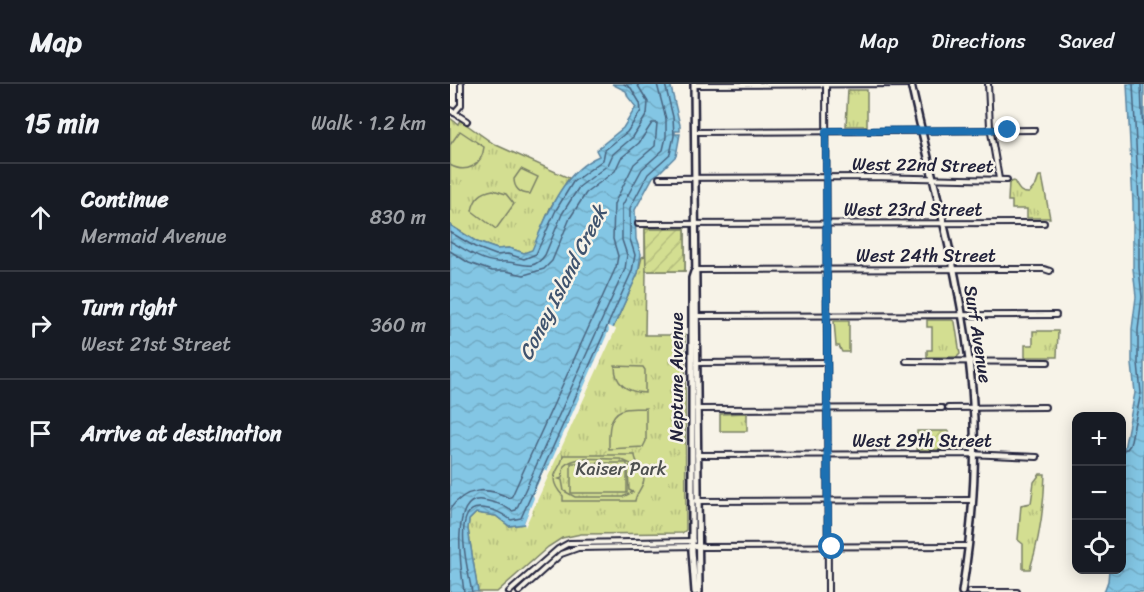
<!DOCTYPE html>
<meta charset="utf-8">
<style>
:root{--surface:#171b24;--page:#242831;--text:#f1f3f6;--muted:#9ea1a6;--line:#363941}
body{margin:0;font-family:Sriracha,sans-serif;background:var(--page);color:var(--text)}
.controls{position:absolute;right:18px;bottom:18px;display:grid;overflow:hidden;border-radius:12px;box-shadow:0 3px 15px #0003}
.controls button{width:54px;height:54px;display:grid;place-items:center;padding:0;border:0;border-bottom:2px solid var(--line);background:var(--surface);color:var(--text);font:30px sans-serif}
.stop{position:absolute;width:18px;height:18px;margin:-14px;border:4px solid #1f6fb2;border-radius:50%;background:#fff}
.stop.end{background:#1f6fb2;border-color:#fff;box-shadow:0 2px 6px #0008}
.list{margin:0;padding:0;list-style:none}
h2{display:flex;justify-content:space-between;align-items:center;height:78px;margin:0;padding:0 24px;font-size:26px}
h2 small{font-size:20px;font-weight:400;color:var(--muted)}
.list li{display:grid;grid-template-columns:39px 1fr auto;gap:18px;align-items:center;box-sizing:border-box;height:108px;padding:0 24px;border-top:2px solid var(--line)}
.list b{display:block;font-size:22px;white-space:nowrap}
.list p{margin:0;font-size:20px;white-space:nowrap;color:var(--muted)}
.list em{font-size:20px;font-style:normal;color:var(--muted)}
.icon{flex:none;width:33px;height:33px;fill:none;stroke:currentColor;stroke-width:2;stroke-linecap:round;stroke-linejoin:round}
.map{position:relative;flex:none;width:694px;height:508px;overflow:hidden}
header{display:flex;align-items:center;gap:36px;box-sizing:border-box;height:84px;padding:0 30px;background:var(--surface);border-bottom:2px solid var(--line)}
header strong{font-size:28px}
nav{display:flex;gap:33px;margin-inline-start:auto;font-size:21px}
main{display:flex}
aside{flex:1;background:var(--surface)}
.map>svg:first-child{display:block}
</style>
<header>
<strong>Map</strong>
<nav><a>Map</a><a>Directions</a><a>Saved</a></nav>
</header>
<main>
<aside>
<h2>15 min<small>Walk · 1.2 km</small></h2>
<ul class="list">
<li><svg class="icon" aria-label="ahead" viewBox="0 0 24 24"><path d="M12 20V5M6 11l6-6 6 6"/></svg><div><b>Continue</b><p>Mermaid Avenue</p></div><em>830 m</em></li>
<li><svg class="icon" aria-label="right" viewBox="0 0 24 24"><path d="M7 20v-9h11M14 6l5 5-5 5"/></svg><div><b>Turn right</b><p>West 21st Street</p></div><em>360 m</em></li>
<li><svg class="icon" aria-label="arrive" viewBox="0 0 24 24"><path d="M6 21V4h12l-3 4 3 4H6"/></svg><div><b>Arrive at destination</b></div></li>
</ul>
</aside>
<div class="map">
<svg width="694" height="508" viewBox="0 0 694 508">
<defs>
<pattern id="park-tufts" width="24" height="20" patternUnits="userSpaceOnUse" patternTransform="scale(1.5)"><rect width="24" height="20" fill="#d3de91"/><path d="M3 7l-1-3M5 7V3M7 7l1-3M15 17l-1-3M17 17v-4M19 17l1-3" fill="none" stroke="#b5be7e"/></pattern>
<pattern id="garden-furrows" width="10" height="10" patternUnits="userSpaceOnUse" patternTransform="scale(1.5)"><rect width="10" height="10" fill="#d3de91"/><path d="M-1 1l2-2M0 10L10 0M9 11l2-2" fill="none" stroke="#b5be7e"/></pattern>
<pattern id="water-waves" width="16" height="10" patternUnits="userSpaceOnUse" patternTransform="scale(1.5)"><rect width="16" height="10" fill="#83c6e4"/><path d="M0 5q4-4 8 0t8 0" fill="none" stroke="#71aac4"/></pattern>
</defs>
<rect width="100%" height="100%" fill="#f7f3e8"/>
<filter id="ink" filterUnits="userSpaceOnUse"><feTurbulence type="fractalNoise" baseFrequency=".0167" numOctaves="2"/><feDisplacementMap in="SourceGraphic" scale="12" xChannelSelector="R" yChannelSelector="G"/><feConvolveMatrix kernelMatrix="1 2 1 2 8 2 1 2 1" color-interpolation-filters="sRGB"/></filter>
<g filter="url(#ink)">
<!-- park -->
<g fill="url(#park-tufts)" stroke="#7a8066" stroke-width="1.5">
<path d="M398,6H417V42H396Z"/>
<path d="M0,34L8,40L10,36L44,60L119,94L100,124L83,166L74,169L59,164L47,165L27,158L0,141Z"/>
<path d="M589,92H592L600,134H577V125H562V117H558L559,98L564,97C568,104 570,110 579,109L586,101Z"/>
<path d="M195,145H235V187H196L195,251H235L236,446L232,449L131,450L112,454L98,463L47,508H28L18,445L19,436L26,429L46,432L59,442L74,440L188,189L192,173L195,172Z"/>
<path d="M477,236H502L505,238L510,270L507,273H477V266H482V243H477Z"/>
<path d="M384,237H399V268H392L389,262H386Z"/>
<path d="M583,247H608L607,273H575V261H583Z"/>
<path d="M297,329V347H270V330Z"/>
<path d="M590,390H595C594,423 590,454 580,485H573V460L568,456L571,421L581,419L584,398Z"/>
</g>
<!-- garden -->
<g fill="url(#garden-furrows)" stroke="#7a8066" stroke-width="1.5">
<path d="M195,145H235V187H196Z"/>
<path d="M467,347H499V356L515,357V366H467Z"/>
</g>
<!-- pitch -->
<g fill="#d3de91" stroke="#7a8066" stroke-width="1.5" fill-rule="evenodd">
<path d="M10,47L34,63C32,82 16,90 0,81V61Z"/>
<path d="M71,85L88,93L80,110C70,110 64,104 64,95Z"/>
<path d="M43,106L56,110L64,120L46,145L22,127C24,115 30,108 43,106Z"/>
<path d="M165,282L193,283L195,286V309C178,308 165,301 165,282Z"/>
<path d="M196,324V357L193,363L159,365C159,352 157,332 172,326C178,323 189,325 196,324Z"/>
<path d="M113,371H185C185,379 193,384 194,394C194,403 186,408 185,417H113V412C93,391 113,386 113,371ZM170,375L183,381L178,383L179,406L183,408L173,413H125L114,407L112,396L109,395L112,394L114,382C127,370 154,376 170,375Z"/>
<rect x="121" y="379" width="56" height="30"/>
</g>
<!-- water -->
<g fill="url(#water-waves)" stroke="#5c84a0" stroke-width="1.5">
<path d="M162,0H219L221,3L230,41V47H225V50H230L226,72L210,88L203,93L185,126L186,155L191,170L188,189L74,440L59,442L46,432L26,429L19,436L18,445L28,508H0V141L27,158L47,165L59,164L74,169L82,166C97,131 112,88 149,72L146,66L173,44L186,23L178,13L176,7Z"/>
<path d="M677,0H694V508H654L658,497L659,486H672L673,370L685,309L682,280V245L686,213L683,184V119Z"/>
</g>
<!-- pier -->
<path fill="#f7f3e8" d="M158,242L166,245L75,443L74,439L84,414L83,411L94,386L97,387L159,246Z"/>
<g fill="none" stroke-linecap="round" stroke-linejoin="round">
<!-- shore -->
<g stroke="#49647f" stroke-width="1.5">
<path d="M691,0L694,83"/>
<path d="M0,148L25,163L46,171L58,170L74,175L86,170L106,126L123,98L153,76L155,66L177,48L191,27L190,19L181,4L174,0"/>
<path d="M0,157C14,165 30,177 47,178C50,179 53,177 57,178C72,179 83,188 95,171L112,130L129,103L158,81L163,70L183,53L197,30L198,18L187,0"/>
<path d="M0,167L19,179L42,187H56L74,191L94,185L102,177L120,134L136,109L165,87L171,74L189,59L202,39H207L205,62L184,80L164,120L163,155L168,172L166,183L62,412L59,414C37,402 15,404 0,425"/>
<path d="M672,366L677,365L680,361L691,309L688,279V246L692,213L689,184V119L683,0"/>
<path d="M14,508C11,486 0,411 32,416C44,418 52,420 62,427L66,426L175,185L177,171L172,156V122L192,85L213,66L216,53V35L207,0"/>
<path d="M22,508C19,491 0,421 31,424C44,425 50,428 61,436L71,434L182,187L185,171L180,155V124L198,90L220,70L224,52L223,33L215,0"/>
</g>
<!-- minor casing -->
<g stroke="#22223b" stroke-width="8">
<g id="minor">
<path d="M376,0L378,508"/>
<path d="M538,0L540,43L549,95"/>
<path d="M244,1L461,0"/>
<path d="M0,26L17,37"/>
<path d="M4,29L11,21V0"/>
<path d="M245,48L584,46"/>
<path d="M209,94L420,93L557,96"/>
<path d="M188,140L594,139"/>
<path d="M245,186L555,185H594L600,187"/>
<path d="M246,232L606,231"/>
<path d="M456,277L598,278"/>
<path d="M247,279L377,278"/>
<path d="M498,324L595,323"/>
<path d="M246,325L492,324"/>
<path d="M247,371L518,370L587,373"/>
<path d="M246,417L523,416"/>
<path d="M59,508L108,465L119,459L243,457"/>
<path d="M69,508L111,470L128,464L248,462L253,463L518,462"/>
<path d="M520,508H567"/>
</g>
</g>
<!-- secondary casing -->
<g stroke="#22223b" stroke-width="10">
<g id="secondary">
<path d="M244,0L249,508"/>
<path d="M461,0C483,101 513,201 522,304C528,372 523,440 512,508"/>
<path d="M244,188L242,194V467L245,508"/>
</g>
</g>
<!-- minor -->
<use href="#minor" stroke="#f7f3e8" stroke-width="4"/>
<!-- secondary -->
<use href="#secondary" stroke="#f7f3e8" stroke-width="5"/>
</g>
</g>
<g fill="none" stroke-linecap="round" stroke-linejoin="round" filter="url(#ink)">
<!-- route -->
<path stroke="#1f6fb2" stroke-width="8" d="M382,463H378L376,47L558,46"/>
</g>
<g text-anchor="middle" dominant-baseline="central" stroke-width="5" stroke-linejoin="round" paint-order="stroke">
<!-- street labels -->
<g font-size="18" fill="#22223b" stroke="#f7f3e8">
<text transform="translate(473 81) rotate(1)">West 22nd Street</text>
<text x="463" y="126">West 23rd Street</text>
<text x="476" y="172">West 24th Street</text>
<text transform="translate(528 250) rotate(81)">Surf Avenue</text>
<text transform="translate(227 293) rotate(-90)">Neptune Avenue</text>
<text x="472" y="357">West 29th Street</text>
</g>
<!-- park labels -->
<g font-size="18" fill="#4e5150" stroke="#f7f3e8">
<text x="171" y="385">Kaiser Park</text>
</g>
<!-- water labels -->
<g font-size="20" font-style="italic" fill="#3f536e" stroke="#f7f3e8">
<text transform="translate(113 199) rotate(-63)">Coney Island Creek</text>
</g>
</g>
</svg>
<div class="controls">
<button>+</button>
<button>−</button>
<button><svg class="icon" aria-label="locate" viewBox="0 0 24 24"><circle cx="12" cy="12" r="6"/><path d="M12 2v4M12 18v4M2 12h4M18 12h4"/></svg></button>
</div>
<div class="stop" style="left:382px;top:463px"></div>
<div class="stop end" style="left:558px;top:46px"></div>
</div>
</main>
